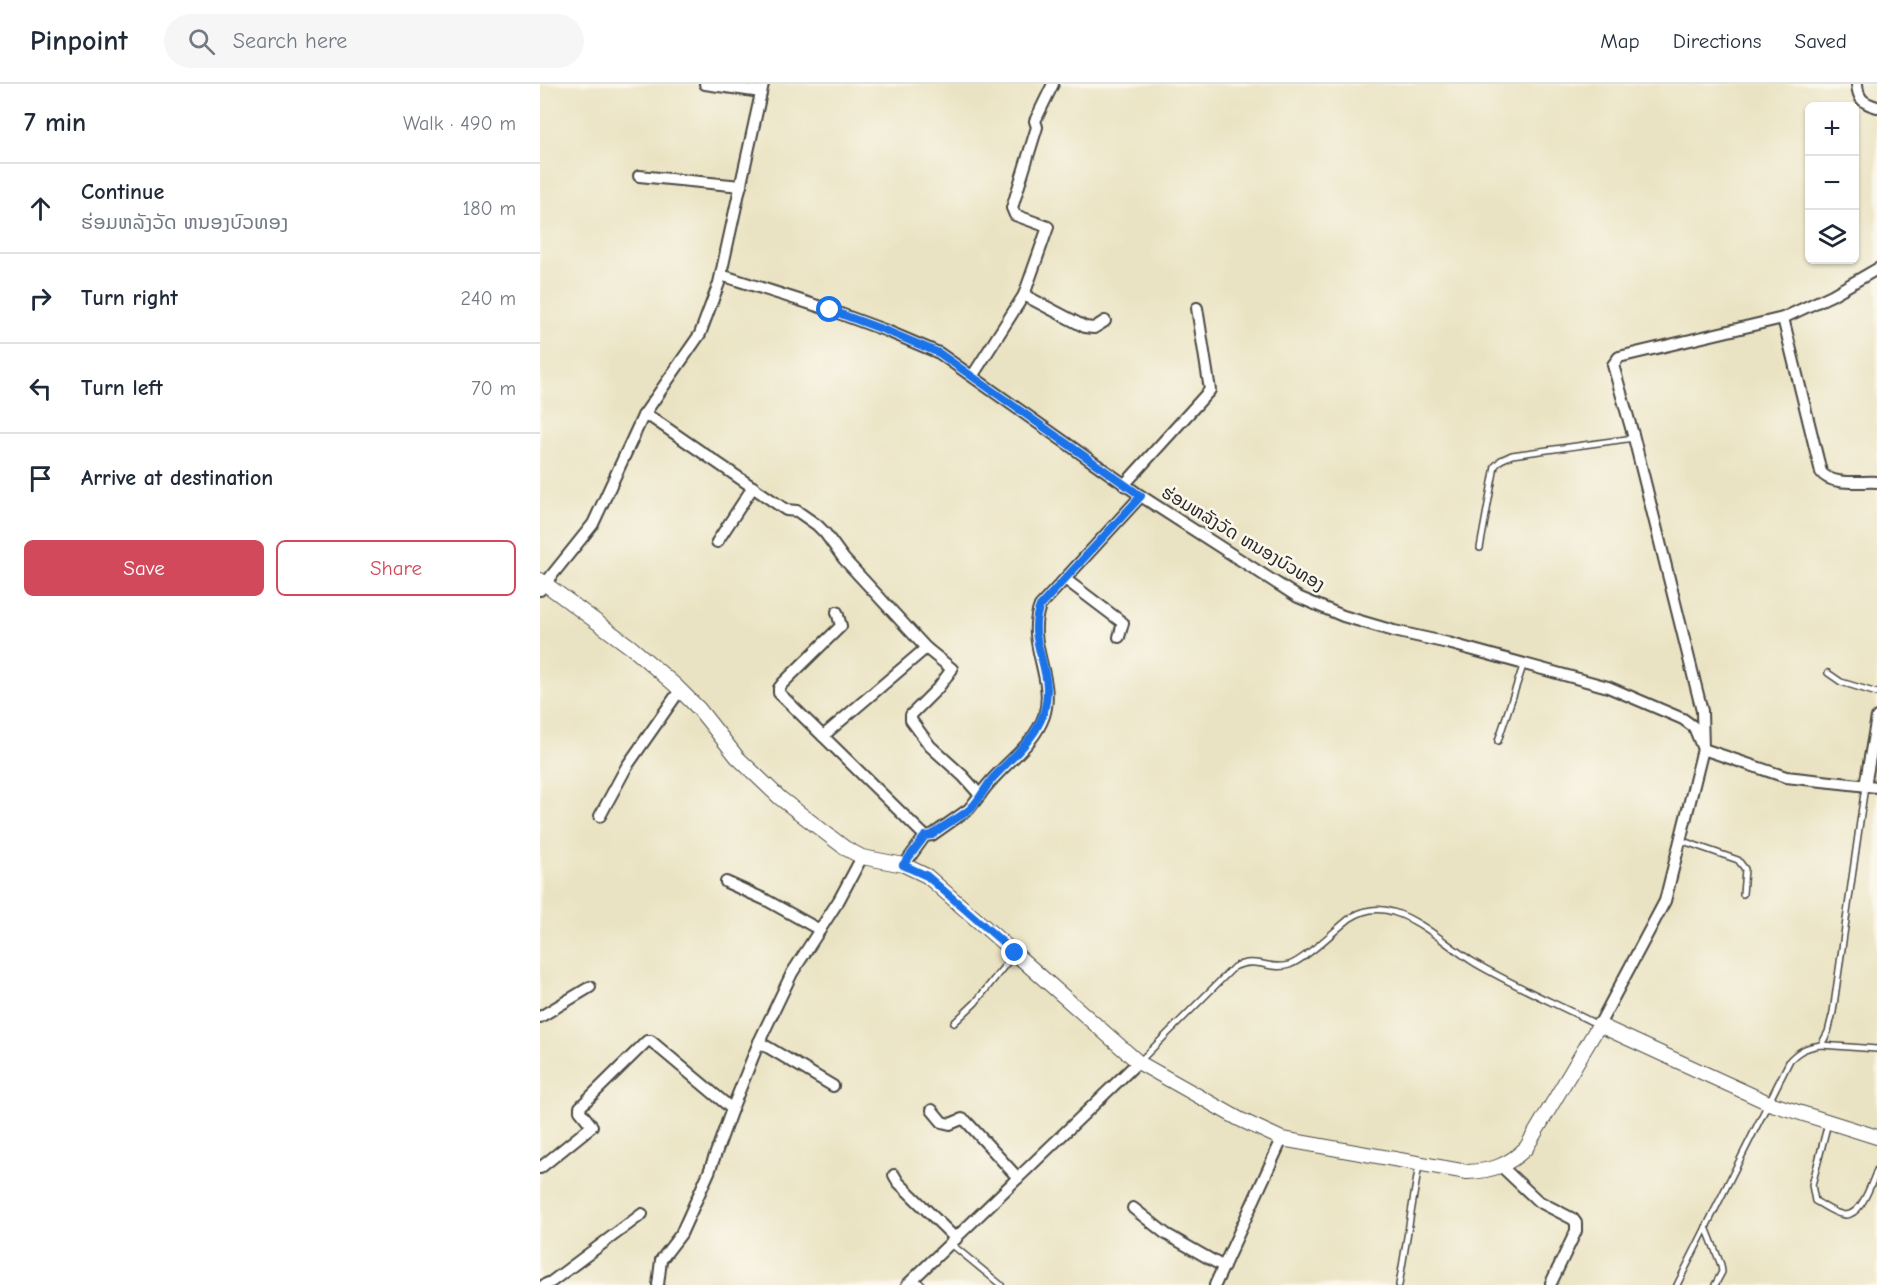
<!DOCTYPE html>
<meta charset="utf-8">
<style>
:root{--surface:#fff;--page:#f6f6f7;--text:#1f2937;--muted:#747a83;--line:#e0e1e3;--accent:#d1495b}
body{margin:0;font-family:"Comic Neue","Noto Sans Lao",sans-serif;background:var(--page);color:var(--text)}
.controls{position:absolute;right:18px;top:18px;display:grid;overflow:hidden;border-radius:9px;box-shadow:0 2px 4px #0004}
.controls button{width:54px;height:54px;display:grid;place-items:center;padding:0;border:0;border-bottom:2px solid var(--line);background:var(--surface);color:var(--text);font:30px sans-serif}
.stop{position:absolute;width:18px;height:18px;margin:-14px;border:4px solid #1a73e8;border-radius:50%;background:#fff}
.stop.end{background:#1a73e8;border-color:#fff;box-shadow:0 2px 6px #0008}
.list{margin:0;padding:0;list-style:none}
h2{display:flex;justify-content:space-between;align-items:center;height:78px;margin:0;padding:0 24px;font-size:26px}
h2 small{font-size:20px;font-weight:400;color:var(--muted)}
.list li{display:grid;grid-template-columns:39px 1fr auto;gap:18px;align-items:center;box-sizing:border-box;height:90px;padding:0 24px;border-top:2px solid var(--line)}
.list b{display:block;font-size:22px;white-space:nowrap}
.list p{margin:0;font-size:20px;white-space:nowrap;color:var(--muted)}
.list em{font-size:20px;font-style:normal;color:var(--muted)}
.actions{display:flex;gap:12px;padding:18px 24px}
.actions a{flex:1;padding:14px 0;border:2px solid var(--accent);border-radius:9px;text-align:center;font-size:21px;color:var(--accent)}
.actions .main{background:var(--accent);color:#fff}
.icon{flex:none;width:33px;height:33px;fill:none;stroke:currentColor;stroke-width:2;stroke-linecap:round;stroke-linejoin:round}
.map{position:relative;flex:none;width:1337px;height:1201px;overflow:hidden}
header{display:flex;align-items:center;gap:36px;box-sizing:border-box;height:84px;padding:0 30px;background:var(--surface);border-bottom:2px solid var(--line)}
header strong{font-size:28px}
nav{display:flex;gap:33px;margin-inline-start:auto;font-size:21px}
.search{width:420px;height:54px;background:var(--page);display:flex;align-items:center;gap:15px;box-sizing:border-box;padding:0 21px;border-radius:33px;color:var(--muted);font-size:22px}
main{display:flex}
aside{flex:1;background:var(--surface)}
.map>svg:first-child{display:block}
</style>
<header>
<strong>Pinpoint</strong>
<div class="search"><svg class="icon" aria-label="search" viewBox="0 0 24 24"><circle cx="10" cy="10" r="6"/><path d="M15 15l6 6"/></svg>Search here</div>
<nav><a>Map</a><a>Directions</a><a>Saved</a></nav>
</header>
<main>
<aside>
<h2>7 min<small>Walk · 490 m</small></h2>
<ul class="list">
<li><svg class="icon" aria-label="ahead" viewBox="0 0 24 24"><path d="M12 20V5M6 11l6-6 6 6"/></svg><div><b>Continue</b><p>ຮ່ອມຫລັງວັດ ຫນອງບົວທອງ</p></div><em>180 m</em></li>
<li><svg class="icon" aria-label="right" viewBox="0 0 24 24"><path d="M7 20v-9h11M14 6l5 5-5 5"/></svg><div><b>Turn right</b></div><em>240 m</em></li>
<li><svg class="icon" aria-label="left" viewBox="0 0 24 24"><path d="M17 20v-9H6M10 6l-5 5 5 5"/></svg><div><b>Turn left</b></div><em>70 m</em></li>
<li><svg class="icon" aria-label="arrive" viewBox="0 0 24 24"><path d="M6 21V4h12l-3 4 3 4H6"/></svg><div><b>Arrive at destination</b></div></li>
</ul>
<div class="actions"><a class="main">Save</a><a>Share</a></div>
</aside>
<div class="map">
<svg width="1337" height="1201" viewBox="0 0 1337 1201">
<rect width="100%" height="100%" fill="#fbf7ec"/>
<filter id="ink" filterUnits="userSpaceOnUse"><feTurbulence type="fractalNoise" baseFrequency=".0167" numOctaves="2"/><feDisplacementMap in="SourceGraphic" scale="12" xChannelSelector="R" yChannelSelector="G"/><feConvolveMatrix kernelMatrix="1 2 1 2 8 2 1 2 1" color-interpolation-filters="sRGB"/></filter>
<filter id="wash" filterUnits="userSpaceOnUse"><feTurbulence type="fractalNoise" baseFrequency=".008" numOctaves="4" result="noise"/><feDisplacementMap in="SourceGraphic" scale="24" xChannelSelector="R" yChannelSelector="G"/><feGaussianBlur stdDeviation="1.35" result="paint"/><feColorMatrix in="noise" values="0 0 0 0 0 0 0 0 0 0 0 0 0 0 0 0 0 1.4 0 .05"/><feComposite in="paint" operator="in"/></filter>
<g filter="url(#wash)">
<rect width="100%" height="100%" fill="#eae3c3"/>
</g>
<g filter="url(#ink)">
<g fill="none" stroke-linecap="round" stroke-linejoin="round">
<!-- service casing -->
<g stroke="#484742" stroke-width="8">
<g id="service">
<path d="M940,464L955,382L961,376L972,371L1094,354"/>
<path d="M1288,589L1301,598L1337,609"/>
<path d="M958,657L984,579"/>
<path d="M1140,756L1198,776L1205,785L1203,810"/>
<path d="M414,939L435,919L474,870"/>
<path d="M1281,961L1337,965"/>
<path d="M600,977L694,883C717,872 730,887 749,881C765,876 795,846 809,835C822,826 838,823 853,828C881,836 909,863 935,879C974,902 1017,920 1058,941"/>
<path d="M1288,1039L1272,1101L1275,1117C1283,1121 1292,1128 1301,1130C1320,1137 1331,1100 1337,1086"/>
<path d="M1166,1143L1181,1181L1182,1188L1175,1201"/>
<path d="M410,1159L461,1201"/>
<path d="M374,1194L382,1201"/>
<path d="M859,1201L879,1081"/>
<path d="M1137,1201L1250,976C1260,966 1267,963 1281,961L1288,948L1293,928L1325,702"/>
</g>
</g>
<!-- minor casing -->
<g stroke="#484742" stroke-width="14">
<g id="minor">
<path d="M165,0L221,8"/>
<path d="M1317,0C1318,15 1323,19 1337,23"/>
<path d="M99,92L201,102"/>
<path d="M181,191L290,226L347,247L399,269L601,412L758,513L803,532L854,547L908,559L1068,603L1143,635L1154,643L1163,665L1246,693L1337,703"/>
<path d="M484,211L545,243L554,244L565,237"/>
<path d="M1243,234L1281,388C1291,402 1320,397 1337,398"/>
<path d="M433,291L484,211L508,143L475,131L472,124L497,43L495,37L513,0"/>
<path d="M103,332L112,334L246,426L257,427L277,441L285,449L304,475L386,564L283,652"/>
<path d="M584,401L670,306L657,224"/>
<path d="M177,458L213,403"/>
<path d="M525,495L583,539L579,553"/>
<path d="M0,506L53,440L103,332L160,250L179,199L223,0"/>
<path d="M297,528L301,542L243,599L239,604V609L385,752"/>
<path d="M1325,702L1337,633"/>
<path d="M440,711C458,683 493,664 504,632C516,594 485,559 500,522L601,412"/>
<path d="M60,732L87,682L140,606"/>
<path d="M364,781L385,752L392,751L429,725L440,711L423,692L390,662L371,636V631L398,604L412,585L386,564"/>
<path d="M186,798L226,816L280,846"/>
<path d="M0,933L50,903"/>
<path d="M1059,941L1125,817L1163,665L1162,627L1094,354L1073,281L1079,273L1243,234L1292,211L1337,185"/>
<path d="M219,958L293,1002"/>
<path d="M392,1026L402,1038L410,1040L422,1035L426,1037L478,1094"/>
<path d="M962,1083L998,1117L1033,1135L1036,1139V1147L1011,1199"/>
<path d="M0,1084L52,1042L40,1027V1023L107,957H111L192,1025"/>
<path d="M354,1091L358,1098L416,1155"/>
<path d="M593,1124L626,1150L684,1183"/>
<path d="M4,1201L11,1198L102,1130"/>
<path d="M118,1201L121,1176L141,1150L169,1088L192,1025L219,958L252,889L299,816L322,773"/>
<path d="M367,1201L598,978"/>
<path d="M675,1201L742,1055"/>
</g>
</g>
<!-- tertiary casing -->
<g stroke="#484742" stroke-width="16">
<path id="tertiary" d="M0,496L92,564L135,601L159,625L197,673L240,714L305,764L322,773L364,781L387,792L598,978L699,1035L742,1055L927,1088C951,1087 968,1082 986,1064L1059,941L1229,1019L1337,1053"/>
</g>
<!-- service -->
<use href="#service" stroke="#fff" stroke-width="5"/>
<!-- minor -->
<use href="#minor" stroke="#fff" stroke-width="10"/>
<!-- tertiary -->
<use href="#tertiary" stroke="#fff" stroke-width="14"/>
</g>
</g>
<g fill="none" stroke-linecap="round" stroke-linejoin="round" filter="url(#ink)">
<!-- route -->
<path stroke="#1a73e8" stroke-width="8" d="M290,226L347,247L399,269L601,412L500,522C488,551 506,575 507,604C508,647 478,666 452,695C444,705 439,717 430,725C418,735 403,741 392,751L385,752L363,781L387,792L475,869"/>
</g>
<g text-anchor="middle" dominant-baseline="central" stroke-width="5" stroke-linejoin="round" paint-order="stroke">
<!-- street labels -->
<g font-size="18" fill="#2b2b2b" stroke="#fbf7ec">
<text transform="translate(703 455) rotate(31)">ຮ່ອມຫລັງວັດ ຫນອງບົວທອງ</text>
</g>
</g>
</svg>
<div class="controls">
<button>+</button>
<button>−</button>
<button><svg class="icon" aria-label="layers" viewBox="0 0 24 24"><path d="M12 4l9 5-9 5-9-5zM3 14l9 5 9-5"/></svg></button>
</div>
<div class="stop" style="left:290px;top:226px"></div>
<div class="stop end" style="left:475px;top:869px"></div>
</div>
</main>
